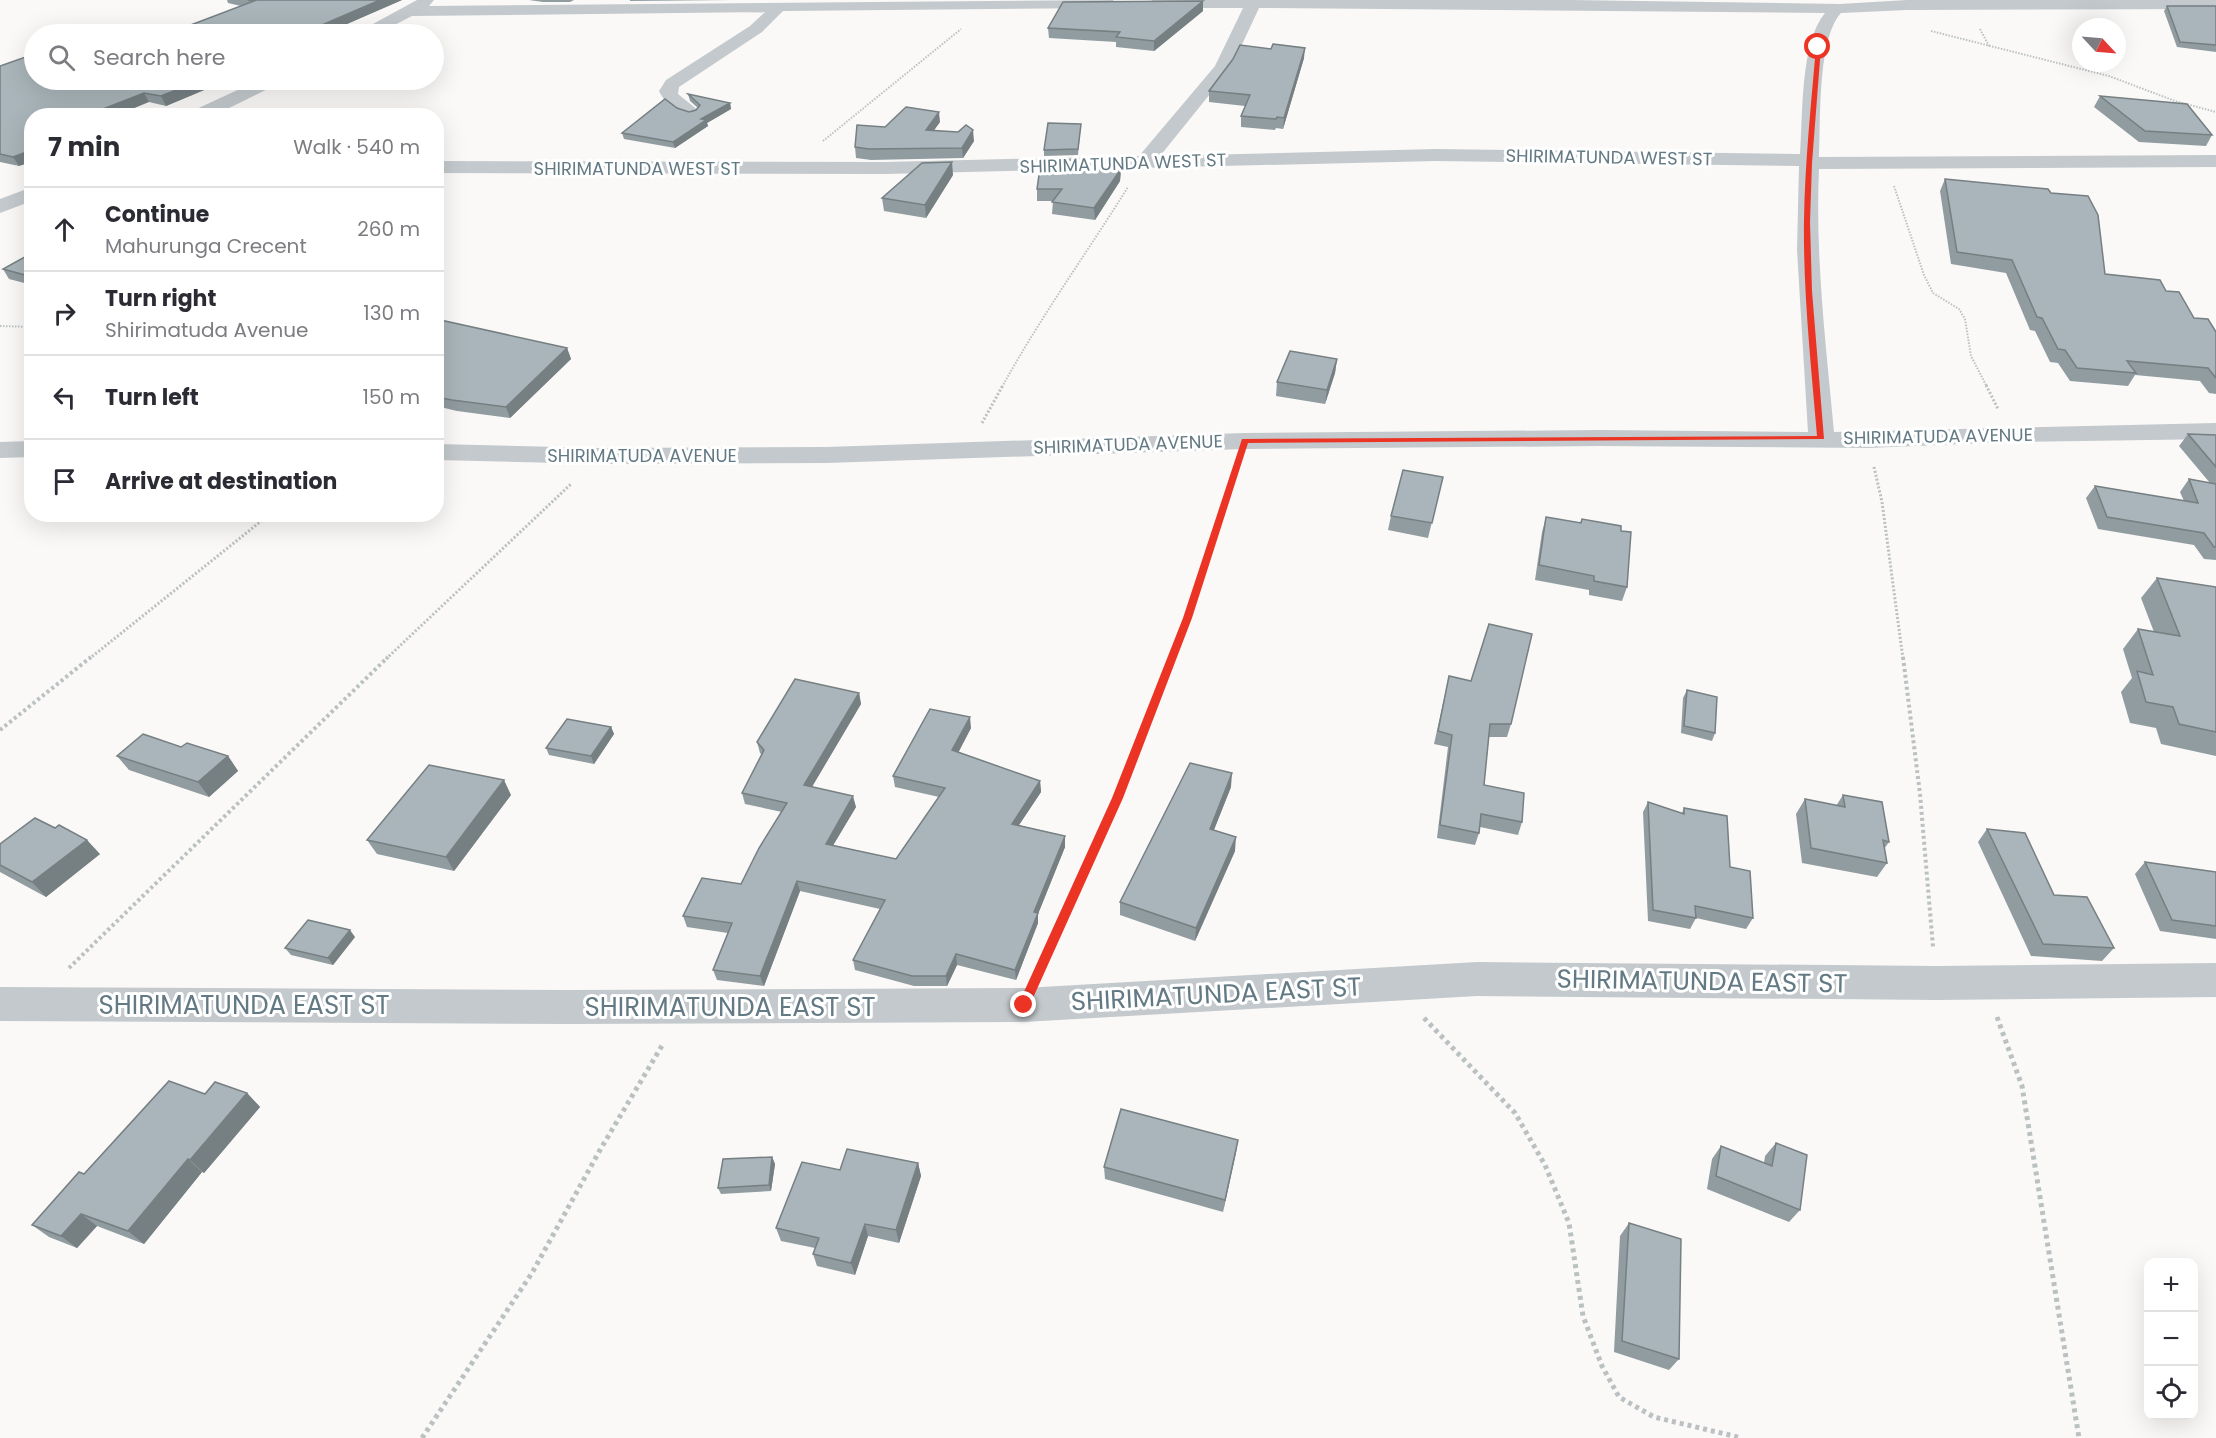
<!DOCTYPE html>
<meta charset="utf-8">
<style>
:root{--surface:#fff;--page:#f2f2f3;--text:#2b2b33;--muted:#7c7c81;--line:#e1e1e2}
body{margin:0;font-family:Poppins,sans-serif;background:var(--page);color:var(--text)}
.controls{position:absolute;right:18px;bottom:18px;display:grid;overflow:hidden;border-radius:12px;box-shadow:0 6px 24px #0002}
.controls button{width:54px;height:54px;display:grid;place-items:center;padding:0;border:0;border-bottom:2px solid var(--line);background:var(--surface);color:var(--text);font:30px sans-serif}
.compass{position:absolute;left:2072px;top:18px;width:54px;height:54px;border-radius:50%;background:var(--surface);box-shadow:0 6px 24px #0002;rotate:116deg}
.stop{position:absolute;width:18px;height:18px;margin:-14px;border:4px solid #ec3425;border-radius:50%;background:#fff}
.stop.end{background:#ec3425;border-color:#fff;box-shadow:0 2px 6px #0008}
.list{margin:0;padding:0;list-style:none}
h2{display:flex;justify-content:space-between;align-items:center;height:78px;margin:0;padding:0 24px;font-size:26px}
h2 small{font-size:20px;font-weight:400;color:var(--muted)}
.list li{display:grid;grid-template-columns:39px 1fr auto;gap:18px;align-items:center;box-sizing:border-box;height:84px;padding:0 24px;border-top:2px solid var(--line)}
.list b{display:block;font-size:22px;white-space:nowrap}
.list p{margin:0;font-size:20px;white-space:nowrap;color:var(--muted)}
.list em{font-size:20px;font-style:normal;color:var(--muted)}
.icon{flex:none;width:33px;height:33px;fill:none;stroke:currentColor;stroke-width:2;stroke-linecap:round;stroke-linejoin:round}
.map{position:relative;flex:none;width:2216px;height:1438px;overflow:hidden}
.search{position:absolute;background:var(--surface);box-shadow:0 6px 24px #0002;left:24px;top:24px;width:420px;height:66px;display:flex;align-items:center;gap:15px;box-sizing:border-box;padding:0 21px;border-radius:33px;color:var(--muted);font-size:22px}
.panel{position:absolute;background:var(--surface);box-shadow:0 6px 24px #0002;left:24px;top:108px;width:420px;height:414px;border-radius:24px}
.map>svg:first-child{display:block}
</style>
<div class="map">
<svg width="2216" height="1438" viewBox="0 0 2216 1438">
<rect width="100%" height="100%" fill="#faf9f7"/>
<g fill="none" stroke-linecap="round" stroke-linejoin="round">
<!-- path-far3 -->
<g stroke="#bbc0c2" stroke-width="2" stroke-dasharray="1.5 1.5" stroke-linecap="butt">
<path d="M1980,29L1989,46"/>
<path d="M1931,31L2109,76L2175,101L2216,112"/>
<path d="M823,141L961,29"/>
<path d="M1894,186L1924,275L1933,293L1959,309L1965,319L1971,356L1987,387"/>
<path d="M0,326L32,327"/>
<path d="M1002,387C1040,318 1086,254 1128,187"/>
</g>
<!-- path-far2 -->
<g stroke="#bbc0c2" stroke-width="3" stroke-dasharray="2 2" stroke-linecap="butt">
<path d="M1986,385L1998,409"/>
<path d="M982,423L1003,385"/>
<path d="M1874,467L1882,502L1903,659"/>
<path d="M89,659L270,514"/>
<path d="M386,659L571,484"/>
<path d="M1172,659L1188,618L1236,467"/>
</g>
<!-- path-far1 -->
<g stroke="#bbc0c2" stroke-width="4" stroke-dasharray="3 3" stroke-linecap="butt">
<path d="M1903,657L1920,794L1933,947"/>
<path d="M0,730L91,657"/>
<path d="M69,968L388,657"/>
<path d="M1040,968L1117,797L1172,657"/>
</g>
<!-- path -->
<g stroke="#bbc0c2" stroke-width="5" stroke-dasharray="4 4" stroke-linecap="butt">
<path d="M1997,1017L2022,1086L2079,1438"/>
<path d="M1424,1018L1515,1113L1545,1165L1569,1223L1583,1316L1602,1366L1619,1397L1654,1417L1742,1438"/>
<path d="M422,1438L532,1273L600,1150L663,1044"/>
</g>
<!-- minor -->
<g fill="#c3c9cc" fill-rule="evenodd">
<path d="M417,0H434L429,6L1113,0L1115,3L1107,8L783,11L762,32L679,87L678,94L699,111L696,115C681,119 665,104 659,91L666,80L750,26L765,12L412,16L377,34H358L360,31Z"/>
<path d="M1152,0H1570L1840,4L1907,0H2216V9L1907,10L1841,13C1817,39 1821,121 1819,157L2216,155V167L1819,169C1815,257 1826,344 1834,432L2216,423V439L2011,442L1868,448L1599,446L1244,449L826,463L599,464L436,460V444L599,448L826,447L1244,433L1599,430L1808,432L1797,250L1799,166L1436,161L885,174L436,173V161L885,162L1139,156L1215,66L1243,8H1158L1152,6L1150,3ZM1259,8L1825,13C1800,43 1803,115 1800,154L1436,149L1160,156L1231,68Z"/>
<path d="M259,80H281L278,84L213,116H188L190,112Z"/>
<path d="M32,187V201L0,213V199Z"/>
<path d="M32,441V457L0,458V442Z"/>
<path d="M1477,962L1936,966L2216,963V997L1936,1000L1477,996L1024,1022L568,1024L0,1021V987L568,990L1024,988Z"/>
</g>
</g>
<!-- wall -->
<g fill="#919ca0">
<path d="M227,0H402L324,34L241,6L228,3Z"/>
<path d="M529,0H574L570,2H543Z"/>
<path d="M630,0H732L630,1Z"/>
<path d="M2167,6H2216V52L2177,47L2164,11Z"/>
<path d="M1203,11L1154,51L1116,47V42L1049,38L1048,28Z"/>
<path d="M1304,58L1283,129L1276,128L1275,130L1241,127V116L1245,106L1209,102V91Z"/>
<path d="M0,66L34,80H228L166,106L149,102L32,116L19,166L0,162Z"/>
<path d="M688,94L730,103L731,109L707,123L708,126L675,148L624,139L622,133L677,108L689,112L696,110L698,108L690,101Z"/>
<path d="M2100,96L2212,135L2206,146L2139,142L2094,107Z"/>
<path d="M940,122L934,130L974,141L963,158L871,160L856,158L855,147L885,127Z"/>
<path d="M1081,124L1078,155L1044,156V150Z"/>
<path d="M1077,160V168L1121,169L1120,181L1095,220L1052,214L1053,201H1037V189Z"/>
<path d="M953,175L926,218L884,211L882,198Z"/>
<path d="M1945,179L2105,274L2166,291L2194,318L2216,332V394L2209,393L2200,381L2135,375L2128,386L2070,381L2058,363L2050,362L2035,331L2030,330L2006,273L1951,264L1940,191Z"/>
<path d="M32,253V285L9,279L3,269Z"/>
<path d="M436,319L567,348L571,359L510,418L457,411L436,406Z"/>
<path d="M1337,359L1335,373L1325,404L1276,396L1277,382Z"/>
<path d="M2188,434L2216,435V560L2204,559L2194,545L2098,529L2086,498L2095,486L2184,501L2180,492L2189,479L2210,483L2179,446Z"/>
<path d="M1443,477L1428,538L1388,530L1391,516Z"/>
<path d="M1546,517L1580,523L1582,519L1621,531L1627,587L1622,601L1589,595V590L1535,580L1542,532Z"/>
<path d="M2157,578L2216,587V756L2161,744L2156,728L2130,723L2121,692L2132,678L2123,649L2138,629L2154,632L2141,598Z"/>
<path d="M1449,676L1511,724L1507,737H1489L1484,785L1522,822L1518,835L1480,827L1479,833L1475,845L1437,838L1448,747L1434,744Z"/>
<path d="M1687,690L1715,733L1712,741L1681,733L1683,698Z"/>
<path d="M859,693L861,704L812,787L856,807L833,845L896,859L939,797L895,787L893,776L971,728L958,752L1040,781L1041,792L1019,825L1065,836V847L1038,914V923L1016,980L957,965L947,986H914L855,970L853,960L880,909L800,891L764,986L717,980L713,970L728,933L687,927L683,916L741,884L782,812L745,804L742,793L762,755L760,753L757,742Z"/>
<path d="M611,727L614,734L594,764L549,755L546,748Z"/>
<path d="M181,747L228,756L238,771L209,797L129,770L117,756Z"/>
<path d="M1231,787L1214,830L1235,851L1195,941L1120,915V902Z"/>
<path d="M511,795L454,871L377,854L367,840Z"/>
<path d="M1843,795L1889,842L1884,849L1887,863L1877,877L1802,863L1796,814L1805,799L1836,806Z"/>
<path d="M1648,802L1682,813L1684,808L1730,867L1753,918L1746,929L1696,918L1690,929L1648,921L1643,812Z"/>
<path d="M1987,829L2054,895L2114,948L2102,961L2031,956L1978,842Z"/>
<path d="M0,844L100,854L46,897L0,872Z"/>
<path d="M2145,862L2216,872V939L2160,931L2135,874Z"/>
<path d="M355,937L333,965L291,955L285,948Z"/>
<path d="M247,1093L260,1107L204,1173L202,1172L144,1244L97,1226L77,1248L49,1237L32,1225L84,1174L205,1094Z"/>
<path d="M1238,1140L1223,1212L1105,1179L1104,1167Z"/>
<path d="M1776,1143L1800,1210L1789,1222L1707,1189L1712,1159L1721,1146L1764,1163L1765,1156Z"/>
<path d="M772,1157L775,1164L771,1191L721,1194L718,1188Z"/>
<path d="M918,1163L921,1176L899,1243L868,1236L855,1275L817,1266L813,1254L815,1248L781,1241L776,1228L840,1170Z"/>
<path d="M1629,1223L1679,1359L1669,1370L1614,1352L1620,1236Z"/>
</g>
<!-- shaded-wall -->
<g fill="#767f82">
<path d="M380,0H402L324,34H306L310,30Z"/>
<path d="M1203,1V11L1154,51V41Z"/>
<path d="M1305,48L1304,58L1283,129L1284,118Z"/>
<path d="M202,80H228L166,106L161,96Z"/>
<path d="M144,93L149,102L115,116H85Z"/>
<path d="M730,103L731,109L707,123L708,126L675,148L673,142L701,119Z"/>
<path d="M939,112L940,122L927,140L926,130Z"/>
<path d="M973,130L974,141L963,158L962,148Z"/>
<path d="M32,150V162L19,166L13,157Z"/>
<path d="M952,162L953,175L926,218L925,205Z"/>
<path d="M1121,169L1120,181L1095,220L1094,208Z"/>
<path d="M567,348L571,359L510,418L506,407Z"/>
<path d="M1337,359L1335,373L1325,404L1327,390Z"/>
<path d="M859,693L861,704L807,795L804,785Z"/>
<path d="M970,717L971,728L954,761L952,750Z"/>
<path d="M611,727L614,734L594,764L591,756Z"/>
<path d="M228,756L238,771L209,797L198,782Z"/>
<path d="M1232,773L1231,787L1209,842L1210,829Z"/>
<path d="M504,780L511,795L454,871L446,857Z"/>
<path d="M1040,781L1041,792L1013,834L1012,824Z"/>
<path d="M853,796L856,807L828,854L826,844Z"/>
<path d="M1065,836V847L1038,914V923L1016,980L1015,970L1034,912Z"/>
<path d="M1236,837L1235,851L1195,941L1196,928Z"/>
<path d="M87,840L100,854L46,897L32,882Z"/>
<path d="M797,881L800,891L764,986L760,976Z"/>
<path d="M350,930L355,937L333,965L328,958Z"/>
<path d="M956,954L957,965L947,986L946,976Z"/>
<path d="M247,1093L260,1107L204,1173L190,1160Z"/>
<path d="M1238,1140L1236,1153L1223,1212L1225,1200Z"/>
<path d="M772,1157L775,1164L771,1191L769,1185Z"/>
<path d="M188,1159L202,1172L144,1244L128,1231Z"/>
<path d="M918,1163L921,1176L899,1243L896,1230Z"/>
<path d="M81,1214L97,1226L77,1248L61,1236Z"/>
<path d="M865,1224L868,1236L855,1275L851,1263Z"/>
</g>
<!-- building -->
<g fill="#a9b5ba" stroke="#767f82" stroke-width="1.5">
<path d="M248,0H380L310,30L314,31L306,34H167L254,1Z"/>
<path d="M1203,1L1154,41L1116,37L1120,32L1048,28L1063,2Z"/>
<path d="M2167,6H2216V45L2180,42Z"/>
<path d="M1273,44L1305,48L1284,118L1277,117L1276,119L1241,116L1250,95L1209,91L1233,59L1240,45L1271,49Z"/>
<path d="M34,54V80H202L161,96L144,93L85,116H32V150L13,157L0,154V66Z"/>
<path d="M688,94L730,103L701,119L706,120L673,142L622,133L665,99L677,108L689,112L696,110L700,105Z"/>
<path d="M2100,96L2187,104L2212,135L2145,131Z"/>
<path d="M906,107L939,112L926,130L958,132L966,125L973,130L962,148L869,149L855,147L857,125L885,127Z"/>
<path d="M1048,123L1081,124L1078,149L1044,150Z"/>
<path d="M1077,160L1076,170L1080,164L1121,169L1094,208L1052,202L1062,189H1037L1041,161Z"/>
<path d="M952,162L925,205L882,198L922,163Z"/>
<path d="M1945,179L2048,189L2051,193L2088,196L2098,215L2105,274L2160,280L2166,291L2179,292L2194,318L2208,319L2216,332V378L2208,368L2127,361L2136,373L2077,368L2065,350L2058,349L2042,318L2037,317L2012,260L1957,252Z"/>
<path d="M32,253V277L3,269Z"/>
<path d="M436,319L567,348L506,407L452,400L436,397Z"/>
<path d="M1290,351L1337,359L1327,390L1277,382Z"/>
<path d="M2188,434L2216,435V467Z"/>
<path d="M1403,470L1443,477L1432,523L1391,516Z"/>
<path d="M2189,479L2216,484V547H2214L2204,533L2107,517L2095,486L2198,503Z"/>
<path d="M1546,517L1581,523L1582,519L1621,526V531L1631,532L1627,587L1594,581V576L1539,565Z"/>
<path d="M2157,578L2216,587V732L2179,724L2173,707L2146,702L2137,671L2153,675L2138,629L2180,636Z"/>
<path d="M1489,624L1532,634L1511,724H1490L1484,785L1524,793L1522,822L1481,814L1479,833L1440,825L1452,735L1438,731L1449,676L1471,681Z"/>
<path d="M795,679L859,693L804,785L853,796L826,844L896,859L945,788L893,776L930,709L970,717L952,750L1040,781L1012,824L1065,836L1034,912L1038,913L1015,970L956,954L946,976H912L853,960L885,900L797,881L760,976L713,970L732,923L683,916L702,878L741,884L759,848L787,803L742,793L764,750L757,742Z"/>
<path d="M1687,690L1717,697L1715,733L1684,726Z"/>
<path d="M567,719L611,727L591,756L546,748Z"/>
<path d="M143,734L181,747L187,743L228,756L198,782L117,756Z"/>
<path d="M1190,763L1232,773L1210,829L1236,837L1196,928L1120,902Z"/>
<path d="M429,765L504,780L446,857L367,840Z"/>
<path d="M1843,795L1882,802L1889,842L1883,840L1887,863L1811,848L1805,799L1845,807Z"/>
<path d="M1648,802L1684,814V808L1727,816L1730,867L1750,871L1753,918L1695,906L1696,918L1653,910Z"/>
<path d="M35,818L55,828L59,825L87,840L32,882L0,865V844Z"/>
<path d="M1987,829L2025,833L2054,895L2087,897L2114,948L2043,944Z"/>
<path d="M2145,862L2216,872V926L2172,920Z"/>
<path d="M308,920L350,930L328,958L285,948Z"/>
<path d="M169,1081L205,1094L215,1082L247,1093L190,1160L188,1159L128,1231L81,1214L61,1236L32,1225L79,1172L84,1174Z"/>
<path d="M1121,1109L1238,1140L1225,1200L1104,1167Z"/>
<path d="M1776,1143L1807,1155L1800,1210L1716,1176L1721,1146L1772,1166Z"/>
<path d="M847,1149L918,1163L896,1230L865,1224L851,1263L813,1254L819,1238L776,1228L802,1162L840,1170Z"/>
<path d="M772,1157L769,1185L718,1188L723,1159Z"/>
<path d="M1629,1223L1681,1239L1679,1359L1622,1341Z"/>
</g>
<!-- route -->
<path fill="#ec3425" d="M1818,45L1821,47L1812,163L1810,222L1812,291L1824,439L1248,443L1192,618L1123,798L1028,1009H1019L1018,1005L1112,798L1183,618L1242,439L1817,436C1811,364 1803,292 1804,220C1805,162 1811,105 1816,47Z"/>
<g text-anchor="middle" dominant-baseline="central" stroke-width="6" stroke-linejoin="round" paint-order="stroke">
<!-- far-street labels -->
<g font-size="18" fill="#637a84" stroke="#fff">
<text transform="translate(1609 157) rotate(1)">SHIRIMATUNDA WEST ST</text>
<text transform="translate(1123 163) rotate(-2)">SHIRIMATUNDA WEST ST</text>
<text x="637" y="168">SHIRIMATUNDA WEST ST</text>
<text transform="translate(1938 436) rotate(-1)">SHIRIMATUDA AVENUE</text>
<text transform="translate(1128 444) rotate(-2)">SHIRIMATUDA AVENUE</text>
<text x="642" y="455">SHIRIMATUDA AVENUE</text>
</g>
<!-- near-street labels -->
<g font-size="26" fill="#637a84" stroke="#fff">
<text transform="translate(1702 981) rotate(1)">SHIRIMATUNDA EAST ST</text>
<text transform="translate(1216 994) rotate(-3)">SHIRIMATUNDA EAST ST</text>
<text x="244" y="1005">SHIRIMATUNDA EAST ST</text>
<text x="730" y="1007">SHIRIMATUNDA EAST ST</text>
</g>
</g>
</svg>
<div class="controls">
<button>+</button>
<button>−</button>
<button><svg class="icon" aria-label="locate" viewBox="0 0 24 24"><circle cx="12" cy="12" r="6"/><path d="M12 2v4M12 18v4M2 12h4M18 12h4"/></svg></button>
</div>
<svg class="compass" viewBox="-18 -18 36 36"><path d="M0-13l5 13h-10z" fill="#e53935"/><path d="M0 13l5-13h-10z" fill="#7c7c81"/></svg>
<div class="stop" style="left:1818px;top:47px"></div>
<div class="stop end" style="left:1024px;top:1005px"></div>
<div class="search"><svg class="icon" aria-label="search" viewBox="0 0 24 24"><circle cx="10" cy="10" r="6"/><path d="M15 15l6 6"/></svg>Search here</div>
<section class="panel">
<h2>7 min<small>Walk · 540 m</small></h2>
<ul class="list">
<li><svg class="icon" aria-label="ahead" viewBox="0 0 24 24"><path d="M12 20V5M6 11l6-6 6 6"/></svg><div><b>Continue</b><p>Mahurunga Crecent</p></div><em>260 m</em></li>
<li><svg class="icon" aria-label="right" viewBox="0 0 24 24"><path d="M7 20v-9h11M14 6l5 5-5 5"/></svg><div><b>Turn right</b><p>Shirimatuda Avenue</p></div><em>130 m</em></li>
<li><svg class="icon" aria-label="left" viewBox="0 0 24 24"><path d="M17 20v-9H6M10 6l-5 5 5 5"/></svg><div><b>Turn left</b></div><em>150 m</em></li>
<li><svg class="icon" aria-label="arrive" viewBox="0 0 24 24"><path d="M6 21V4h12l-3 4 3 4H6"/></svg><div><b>Arrive at destination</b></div></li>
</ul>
</section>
</div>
